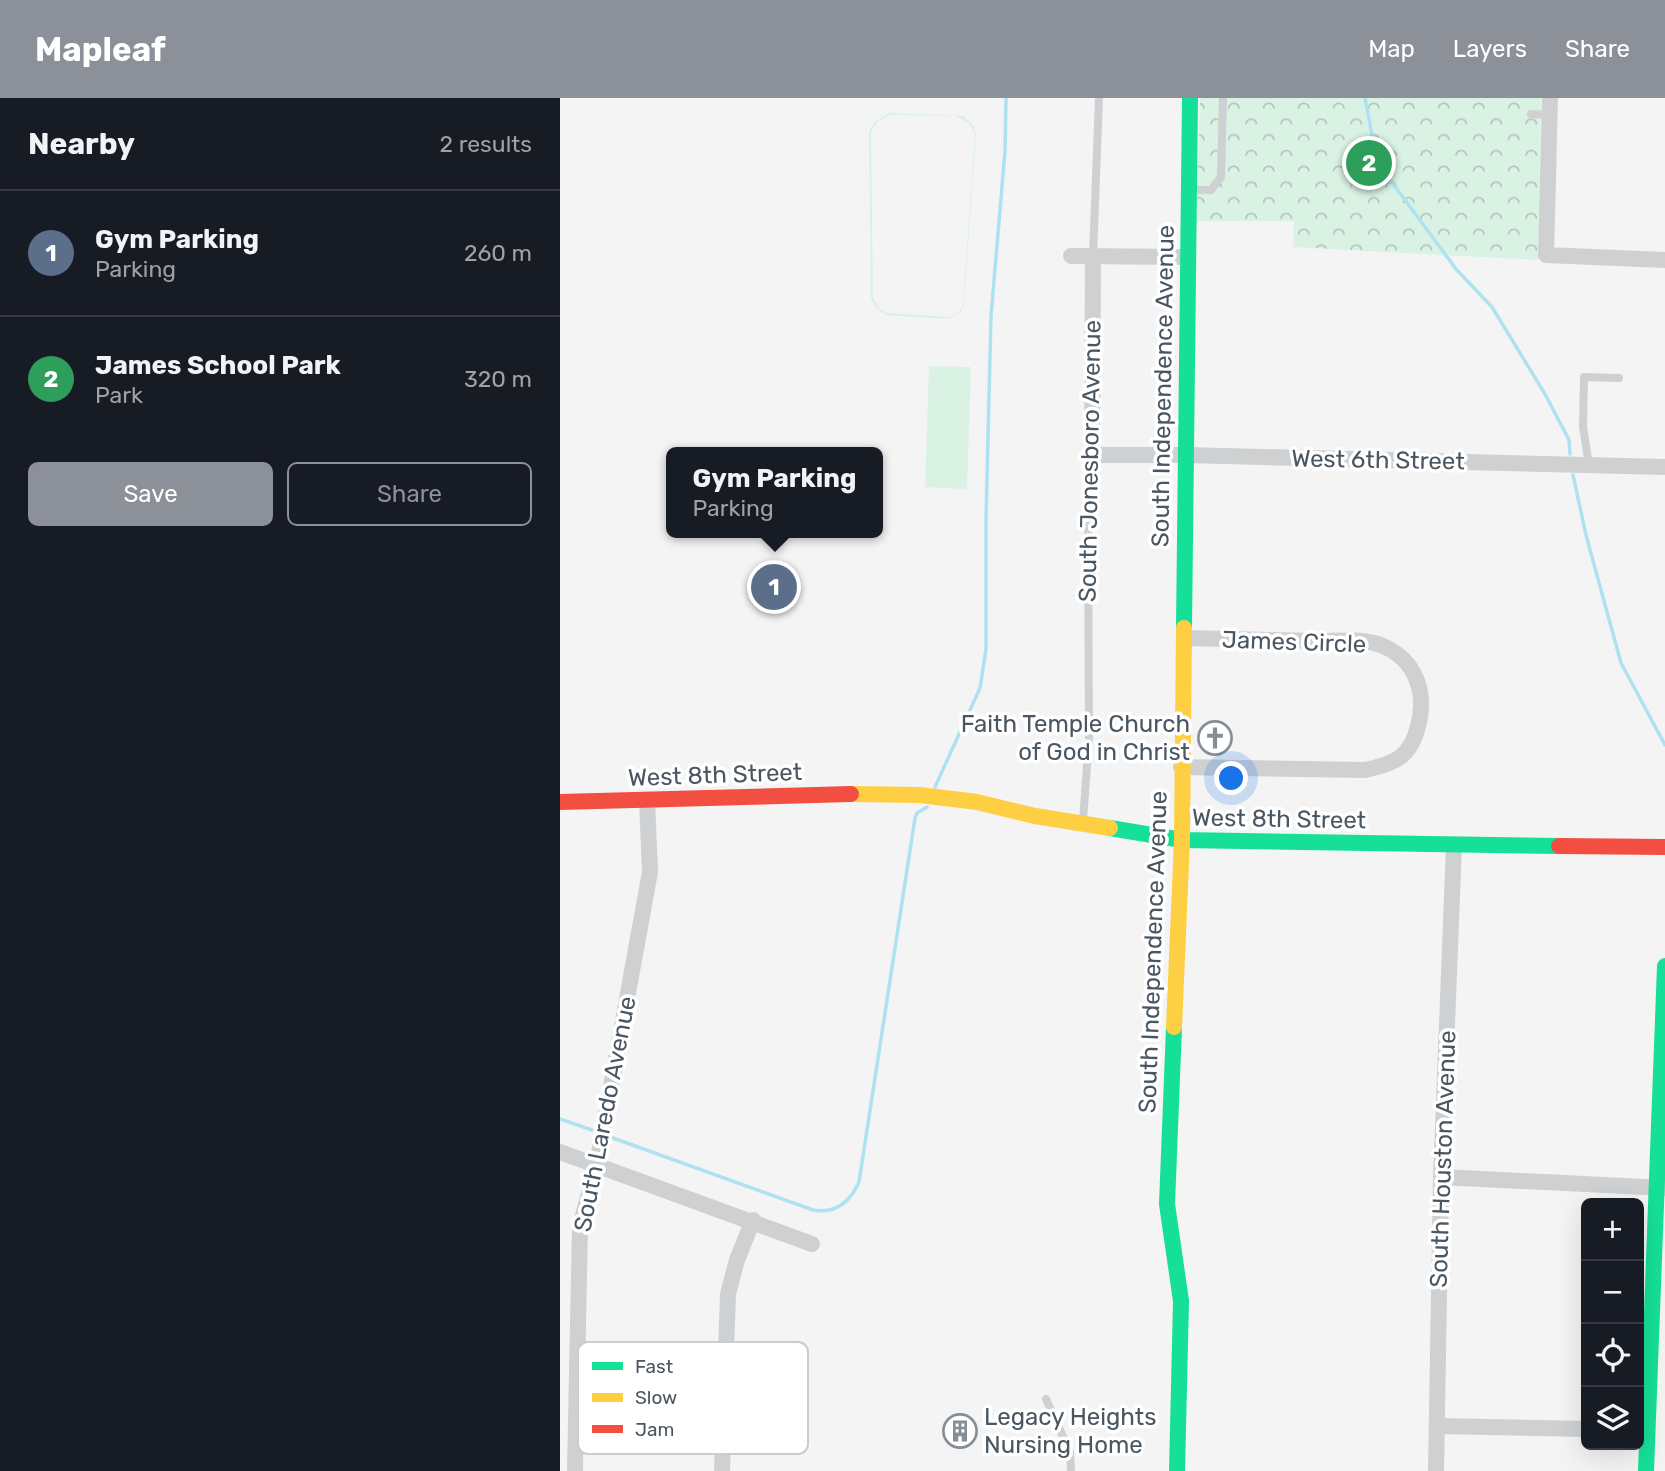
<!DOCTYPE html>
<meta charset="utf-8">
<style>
:root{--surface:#171b24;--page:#20242c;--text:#f1f3f6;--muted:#9ea1a6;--line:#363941;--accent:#8c9099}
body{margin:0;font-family:Rubik,sans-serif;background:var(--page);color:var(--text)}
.controls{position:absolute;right:21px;bottom:21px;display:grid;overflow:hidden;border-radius:10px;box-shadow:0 7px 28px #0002}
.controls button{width:63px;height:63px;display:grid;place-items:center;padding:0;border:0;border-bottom:2px solid var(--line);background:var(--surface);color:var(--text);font:35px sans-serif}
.you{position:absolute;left:672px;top:681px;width:24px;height:24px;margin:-18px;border:5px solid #fff;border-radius:50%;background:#1a73e8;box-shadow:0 0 0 10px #1a73e833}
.badge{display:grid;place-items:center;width:46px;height:46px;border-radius:50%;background:var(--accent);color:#fff;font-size:23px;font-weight:700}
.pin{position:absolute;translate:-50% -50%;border:4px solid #fff;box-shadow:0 2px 7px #0006}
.popup{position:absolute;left:106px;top:349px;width:217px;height:91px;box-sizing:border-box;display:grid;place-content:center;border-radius:10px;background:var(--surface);filter:drop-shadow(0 2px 5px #0005);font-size:23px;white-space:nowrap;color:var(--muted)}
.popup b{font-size:26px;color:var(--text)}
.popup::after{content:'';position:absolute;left:50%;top:100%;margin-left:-14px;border:14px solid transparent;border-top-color:var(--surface)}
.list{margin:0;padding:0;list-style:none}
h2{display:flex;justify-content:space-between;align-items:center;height:91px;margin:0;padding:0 28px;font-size:30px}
h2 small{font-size:23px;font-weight:400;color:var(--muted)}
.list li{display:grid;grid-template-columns:46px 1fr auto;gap:21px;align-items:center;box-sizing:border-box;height:126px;padding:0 28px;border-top:2px solid var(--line)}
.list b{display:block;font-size:26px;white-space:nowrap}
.list p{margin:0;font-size:23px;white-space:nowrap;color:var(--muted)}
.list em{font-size:23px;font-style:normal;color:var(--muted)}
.actions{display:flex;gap:14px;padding:21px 28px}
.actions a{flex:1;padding:16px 0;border:2px solid var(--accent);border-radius:10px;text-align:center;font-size:24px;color:var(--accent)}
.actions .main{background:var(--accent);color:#fff}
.icon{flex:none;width:38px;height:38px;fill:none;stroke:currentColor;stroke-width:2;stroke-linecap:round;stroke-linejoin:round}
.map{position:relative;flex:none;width:1105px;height:1373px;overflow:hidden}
header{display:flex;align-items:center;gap:42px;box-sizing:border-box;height:98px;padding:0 35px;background:var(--accent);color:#fff}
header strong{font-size:33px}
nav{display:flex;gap:38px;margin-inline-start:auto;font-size:24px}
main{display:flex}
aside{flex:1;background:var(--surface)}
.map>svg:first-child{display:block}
</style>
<header>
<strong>Mapleaf</strong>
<nav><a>Map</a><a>Layers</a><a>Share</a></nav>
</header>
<main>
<aside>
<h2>Nearby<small>2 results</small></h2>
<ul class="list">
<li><span class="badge" style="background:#5c6f8a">1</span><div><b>Gym Parking</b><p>Parking</p></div><em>260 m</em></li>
<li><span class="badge" style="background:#2e9e5b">2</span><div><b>James School Park</b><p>Park</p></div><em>320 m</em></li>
</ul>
<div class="actions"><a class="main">Save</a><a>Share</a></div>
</aside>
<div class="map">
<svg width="1105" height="1373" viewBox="0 0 1105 1373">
<defs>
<pattern id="forest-crowns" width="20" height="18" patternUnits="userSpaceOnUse" patternTransform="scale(1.75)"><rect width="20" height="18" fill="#d9f2e3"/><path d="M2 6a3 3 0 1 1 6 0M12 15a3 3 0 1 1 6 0" fill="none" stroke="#b2c7bb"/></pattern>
</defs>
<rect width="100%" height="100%" fill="#f4f4f4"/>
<!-- green -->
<g fill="#d9f2e3" fill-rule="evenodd">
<path d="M329,15L403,18L413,27L416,36L404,205L402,213L388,221L326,217L318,212L311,201L309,34L314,24ZM330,17L395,18L409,25L415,36L403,205C401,214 396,217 388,219L326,215L319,210L313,200L311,34L318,23Z"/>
<path d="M369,268L411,269L407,391L365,389Z"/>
</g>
<!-- forest -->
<path fill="url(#forest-crowns)" d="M640,0H981L978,162L733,149L734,123H636Z"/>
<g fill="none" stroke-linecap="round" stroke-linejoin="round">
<!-- stream -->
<g stroke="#aee2f0" stroke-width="3.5">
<path d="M805,0L813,43L828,79L896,171L932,209L985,296L1009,342L1010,356"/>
<path d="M1013,377L1026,437L1061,565L1105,647"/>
<path d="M375,689L420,590L426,551V421L431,218L445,53L446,0"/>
<path d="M0,1021L32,1032"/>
<path d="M53,1040L253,1112C275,1116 290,1104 299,1084L355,720L357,715L367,709"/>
</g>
<!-- lane -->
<g stroke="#ced0d2" stroke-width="8">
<path d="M971,16L989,17"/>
<path d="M630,92H651L661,79L663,0"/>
<path d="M533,158L539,0"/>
<path d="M1029,367L1023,329L1024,279L1059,280"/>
<path d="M523,723L529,640L528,441L532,357"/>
<path d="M486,1301L510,1354L511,1373"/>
</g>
<!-- street -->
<g stroke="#ced0d2" stroke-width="16">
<path d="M990,0L986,157L1105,162"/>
<path d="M511,158L627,159"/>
<path d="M533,158L532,357H625L1105,369"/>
<path d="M621,669L805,672C834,666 851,659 858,628C867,595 856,562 823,548C805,540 778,543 759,543C714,542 669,541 624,540"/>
<path d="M0,1054L252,1146"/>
<path d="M881,1079L1105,1090"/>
<path d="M877,1328L1026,1331"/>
<path d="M15,1373L20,1128L37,1066L90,774L87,702"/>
<path d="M162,1373L168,1196L177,1162L193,1122"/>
<path d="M876,1373L881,1079L894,748"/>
</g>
<!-- fast -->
<g stroke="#16e098" stroke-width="16">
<path d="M624,530L630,0"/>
<path d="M550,730L622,742L999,748"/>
<path d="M614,929L607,1106L621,1203L617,1373"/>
<path d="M1086,1373L1105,868"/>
</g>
<!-- slow -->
<g stroke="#ffcf43" stroke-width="16">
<path d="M291,696L360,697L417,704L475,718L550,730"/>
<path d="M614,929L622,742L624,530"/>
</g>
<!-- jam -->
<g stroke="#f24e42" stroke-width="16">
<path d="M0,704L291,696"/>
<path d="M999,748L1105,749"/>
</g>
</g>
<!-- icons -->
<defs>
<g id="church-ring" transform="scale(1.75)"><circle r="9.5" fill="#fff" stroke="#868d94" stroke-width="1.5"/><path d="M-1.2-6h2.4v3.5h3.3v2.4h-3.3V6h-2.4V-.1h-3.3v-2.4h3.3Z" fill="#868d94"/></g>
<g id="building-ring" transform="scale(1.75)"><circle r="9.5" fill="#fff" stroke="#868d94" stroke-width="1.5"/><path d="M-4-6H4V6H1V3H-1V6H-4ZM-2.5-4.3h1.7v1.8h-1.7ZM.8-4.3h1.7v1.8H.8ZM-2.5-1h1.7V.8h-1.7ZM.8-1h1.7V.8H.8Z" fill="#868d94"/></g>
</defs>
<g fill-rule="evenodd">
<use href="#church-ring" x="655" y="640"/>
<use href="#building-ring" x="400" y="1333"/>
</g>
<g text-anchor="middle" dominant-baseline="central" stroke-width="7" stroke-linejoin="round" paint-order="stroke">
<!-- street labels -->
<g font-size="24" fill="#4a5661" stroke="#fff">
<text transform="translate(603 288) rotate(-89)">South Independence Avenue</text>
<text transform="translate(818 362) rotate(1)">West 6th Street</text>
<text transform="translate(530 363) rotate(-89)">South Jonesboro Avenue</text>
<text transform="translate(734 544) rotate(2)">James Circle</text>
<text transform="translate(155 677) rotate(-2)">West 8th Street</text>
<text transform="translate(719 721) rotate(1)">West 8th Street</text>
<text transform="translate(593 854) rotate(-88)">South Independence Avenue</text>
<text transform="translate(45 1016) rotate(-79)">South Laredo Avenue</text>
<text transform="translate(883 1061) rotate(-88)">South Houston Avenue</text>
</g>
<!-- poi labels -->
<g font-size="24" fill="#4a5661" stroke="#fff" text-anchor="end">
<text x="630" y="626">Faith Temple Church<tspan x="630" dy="28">of God in Christ</tspan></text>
<text x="424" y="1319" text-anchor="start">Legacy Heights<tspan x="424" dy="28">Nursing Home</tspan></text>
</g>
</g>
<!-- legend -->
<rect x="18" y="1244" width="230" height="112" rx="10" fill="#fff" stroke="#c9ccd0" stroke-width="2"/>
<rect x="32" y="1264" width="31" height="8" fill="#16e098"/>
<rect x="32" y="1295" width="31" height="9" fill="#ffcf43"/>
<rect x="32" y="1327" width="31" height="8" fill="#f24e42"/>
<g font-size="19" fill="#4a5661">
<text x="75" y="1275">Fast</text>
<text x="75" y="1306">Slow</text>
<text x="75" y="1338">Jam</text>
</g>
</svg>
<div class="controls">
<button>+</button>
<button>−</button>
<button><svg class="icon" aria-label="locate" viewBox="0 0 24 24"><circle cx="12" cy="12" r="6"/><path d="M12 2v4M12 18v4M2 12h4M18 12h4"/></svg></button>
<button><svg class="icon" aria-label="layers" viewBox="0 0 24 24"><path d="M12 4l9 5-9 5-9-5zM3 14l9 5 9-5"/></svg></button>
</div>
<div class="you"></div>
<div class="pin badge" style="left:214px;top:489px;background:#5c6f8a">1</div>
<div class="popup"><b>Gym Parking</b>Parking</div>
<div class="pin badge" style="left:809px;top:65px;background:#2e9e5b">2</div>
</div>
</main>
